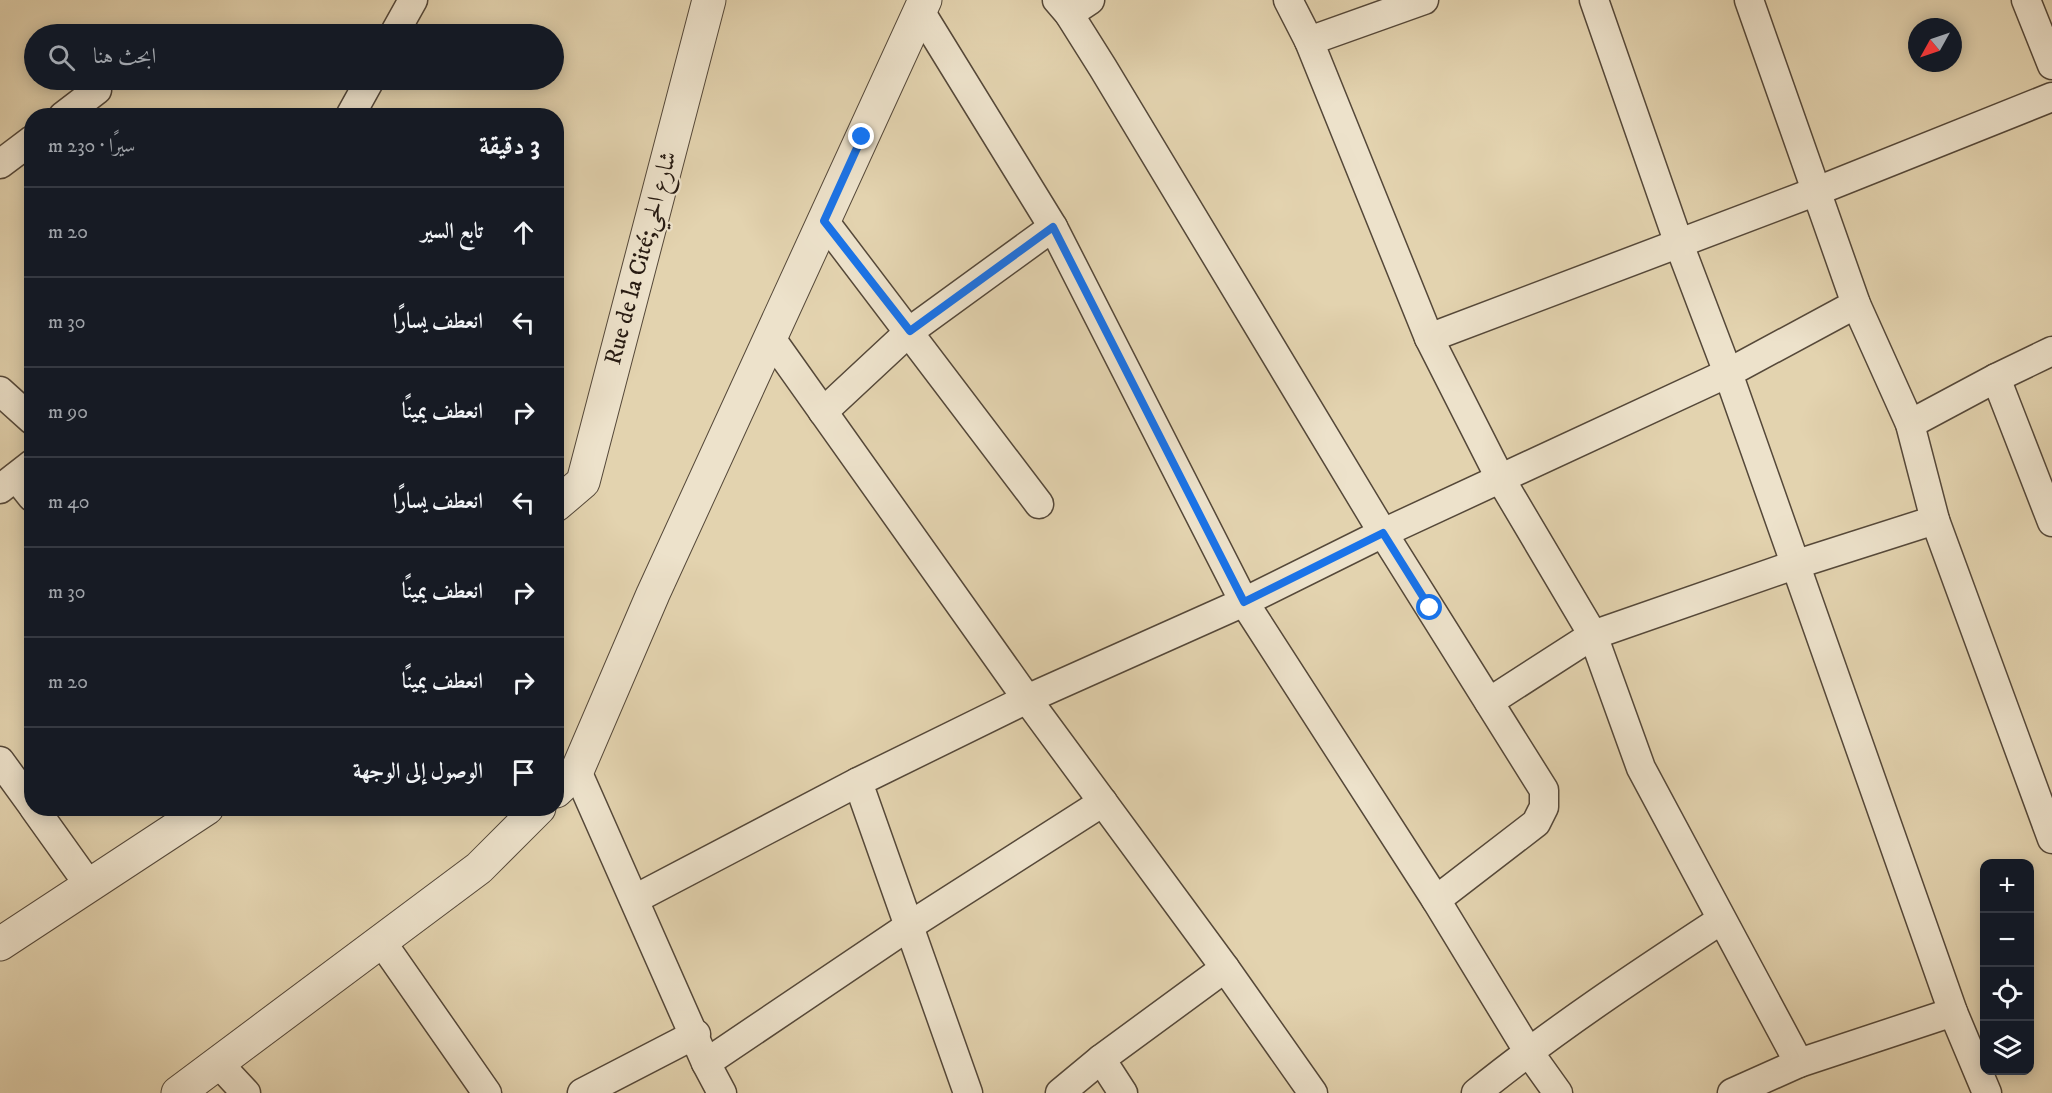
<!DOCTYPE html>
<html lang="ar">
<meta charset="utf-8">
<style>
:root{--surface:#171b24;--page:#20242c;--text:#f1f3f6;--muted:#9ea1a6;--line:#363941}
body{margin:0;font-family:"IM FELL DW Pica",Amiri,serif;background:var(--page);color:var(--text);direction:rtl}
.controls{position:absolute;right:18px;bottom:18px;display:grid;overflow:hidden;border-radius:12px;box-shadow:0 3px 15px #0003}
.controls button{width:54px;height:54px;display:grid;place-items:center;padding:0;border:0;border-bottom:2px solid var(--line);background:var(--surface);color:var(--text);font:30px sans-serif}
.compass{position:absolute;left:1908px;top:18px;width:54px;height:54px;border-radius:50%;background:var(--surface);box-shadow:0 3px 15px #0003;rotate:230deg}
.stop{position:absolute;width:18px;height:18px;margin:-14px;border:4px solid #1a73e8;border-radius:50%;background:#fff}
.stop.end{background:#1a73e8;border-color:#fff;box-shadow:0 2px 6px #0008}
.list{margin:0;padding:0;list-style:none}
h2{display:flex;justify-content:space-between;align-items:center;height:78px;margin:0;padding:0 24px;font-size:26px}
h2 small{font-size:20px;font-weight:400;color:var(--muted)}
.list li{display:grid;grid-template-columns:39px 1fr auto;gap:18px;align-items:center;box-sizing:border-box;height:90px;padding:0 24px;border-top:2px solid var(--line)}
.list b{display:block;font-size:22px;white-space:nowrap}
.list em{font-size:20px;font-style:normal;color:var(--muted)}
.icon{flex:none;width:33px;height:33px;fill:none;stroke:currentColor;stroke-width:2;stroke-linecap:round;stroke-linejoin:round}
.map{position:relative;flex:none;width:2052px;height:1093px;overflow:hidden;direction:ltr}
.search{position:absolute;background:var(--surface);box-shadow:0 3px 15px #0003;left:24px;top:24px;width:540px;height:66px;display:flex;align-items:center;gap:15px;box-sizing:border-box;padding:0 21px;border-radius:33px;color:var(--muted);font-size:22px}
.panel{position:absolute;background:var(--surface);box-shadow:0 3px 15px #0003;left:24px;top:108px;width:540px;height:708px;border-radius:24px;direction:rtl}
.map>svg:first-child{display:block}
</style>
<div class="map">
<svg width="2052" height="1093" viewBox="0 0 2052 1093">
<rect width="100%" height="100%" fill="#e3d3af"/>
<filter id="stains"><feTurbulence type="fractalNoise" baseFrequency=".00333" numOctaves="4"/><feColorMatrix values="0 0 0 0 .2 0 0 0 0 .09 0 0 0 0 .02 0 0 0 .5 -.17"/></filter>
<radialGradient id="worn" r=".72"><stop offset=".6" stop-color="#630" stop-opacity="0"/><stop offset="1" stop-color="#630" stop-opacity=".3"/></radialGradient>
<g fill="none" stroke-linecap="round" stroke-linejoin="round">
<!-- minor casing -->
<g stroke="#554839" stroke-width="31">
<g id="minor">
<path d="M1057,0L1069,14L1103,68L1383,533L1544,790V807L1536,823L1436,900"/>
<path d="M1288,0L1309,41L1429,338L1500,478L1593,635L1641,768L1799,1063L1732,1093"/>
<path d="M1594,0L1679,244L1728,373L1953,1012L1987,1093"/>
<path d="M1749,0L1856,304L1910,424L1935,520L2052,839"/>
<path d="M2026,0L2052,65"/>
<path d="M920,11L1053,227L1244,602L1436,900L1528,1051L1558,1093"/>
<path d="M1069,14L1090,0"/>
<path d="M394,34L413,0"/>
<path d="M1309,41L1424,0"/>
<path d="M63,116L97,90"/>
<path d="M350,116L370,80"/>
<path d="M0,164L32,140"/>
<path d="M824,221L1039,504"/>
<path d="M770,337L1027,699L1225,968L1313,1093"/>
<path d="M1429,338L1817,191L2052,97"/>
<path d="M1996,378L2052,351"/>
<path d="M0,391L32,420"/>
<path d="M823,412L910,331L1053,227"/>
<path d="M1910,424L1996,378L2052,522"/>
<path d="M16,477L32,497"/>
<path d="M0,489L32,464"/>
<path d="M1489,702L1593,635L1794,565L1935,520"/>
<path d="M0,761L32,805"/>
<path d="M577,771L706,1063L722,1093"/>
<path d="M34,808L89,885"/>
<path d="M635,899L858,782"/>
<path d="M381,941L487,1093"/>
<path d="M1101,1059L1123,1093"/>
<path d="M218,1063L246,1093"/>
<path d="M706,1063L909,926L1103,802"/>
<path d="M1799,1063L1953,1012"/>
<path d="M582,1093L696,1034"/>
<path d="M968,1093L858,782L1027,699L1244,602L1383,533L1728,373L1856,304"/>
<path d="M1060,1093L1101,1059L1225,968"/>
<path d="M1476,1093C1554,1030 1637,975 1721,920"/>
</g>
</g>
<!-- tertiary casing -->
<g stroke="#554839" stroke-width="35">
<g id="tertiary">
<path d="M556,505L583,482L709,0"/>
<path d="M556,791L577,771L653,594L925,0"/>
<path d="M0,944L207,808"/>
<path d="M178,1093L479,868L539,808"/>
</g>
</g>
<!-- minor -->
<use href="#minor" stroke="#ede2cb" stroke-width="28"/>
<!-- tertiary -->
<use href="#tertiary" stroke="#ede2cb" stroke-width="33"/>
</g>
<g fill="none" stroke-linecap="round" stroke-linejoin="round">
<!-- route -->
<path stroke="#1a73e8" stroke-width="8" d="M862,137L824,221L910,331L1053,227L1244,602L1383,533L1430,608"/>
</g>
<g text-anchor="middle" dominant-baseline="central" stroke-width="4.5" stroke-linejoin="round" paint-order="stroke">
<!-- street labels -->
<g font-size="24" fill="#261a12" stroke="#ede2cb">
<text transform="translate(641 258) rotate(-75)">Rue de la Cité;شارع الحي</text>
</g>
</g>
<rect width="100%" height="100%" filter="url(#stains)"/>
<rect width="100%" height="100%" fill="url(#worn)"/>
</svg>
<div class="controls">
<button>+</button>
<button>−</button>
<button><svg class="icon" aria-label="locate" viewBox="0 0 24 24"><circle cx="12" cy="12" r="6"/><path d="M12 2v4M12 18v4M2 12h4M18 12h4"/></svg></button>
<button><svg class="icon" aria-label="layers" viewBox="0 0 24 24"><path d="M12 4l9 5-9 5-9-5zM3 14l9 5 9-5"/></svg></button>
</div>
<svg class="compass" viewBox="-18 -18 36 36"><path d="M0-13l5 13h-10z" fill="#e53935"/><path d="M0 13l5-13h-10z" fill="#9ea1a6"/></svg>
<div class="stop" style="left:1430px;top:608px"></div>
<div class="stop end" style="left:862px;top:137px"></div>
<div class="search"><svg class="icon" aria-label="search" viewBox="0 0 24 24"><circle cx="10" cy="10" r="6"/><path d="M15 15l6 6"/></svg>ابحث هنا</div>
<section class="panel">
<h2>3 دقيقة<small>سيرًا · 230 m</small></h2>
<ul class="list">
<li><svg class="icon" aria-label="ahead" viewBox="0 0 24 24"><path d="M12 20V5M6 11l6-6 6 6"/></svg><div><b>تابع السير</b></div><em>20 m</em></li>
<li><svg class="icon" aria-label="left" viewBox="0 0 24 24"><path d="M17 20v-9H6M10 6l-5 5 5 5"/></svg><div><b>انعطف يسارًا</b></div><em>30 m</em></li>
<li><svg class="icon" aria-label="right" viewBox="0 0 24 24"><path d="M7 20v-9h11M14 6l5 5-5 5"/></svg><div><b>انعطف يمينًا</b></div><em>90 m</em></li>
<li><svg class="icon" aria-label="left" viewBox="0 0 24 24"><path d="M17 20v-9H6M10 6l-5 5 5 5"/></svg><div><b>انعطف يسارًا</b></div><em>40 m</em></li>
<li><svg class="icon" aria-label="right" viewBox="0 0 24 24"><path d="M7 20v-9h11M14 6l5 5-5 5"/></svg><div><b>انعطف يمينًا</b></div><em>30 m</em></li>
<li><svg class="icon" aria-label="right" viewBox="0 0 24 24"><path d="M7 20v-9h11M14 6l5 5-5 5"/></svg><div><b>انعطف يمينًا</b></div><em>20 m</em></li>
<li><svg class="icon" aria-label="arrive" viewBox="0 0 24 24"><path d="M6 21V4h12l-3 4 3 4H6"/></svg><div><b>الوصول إلى الوجهة</b></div></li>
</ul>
</section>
</div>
